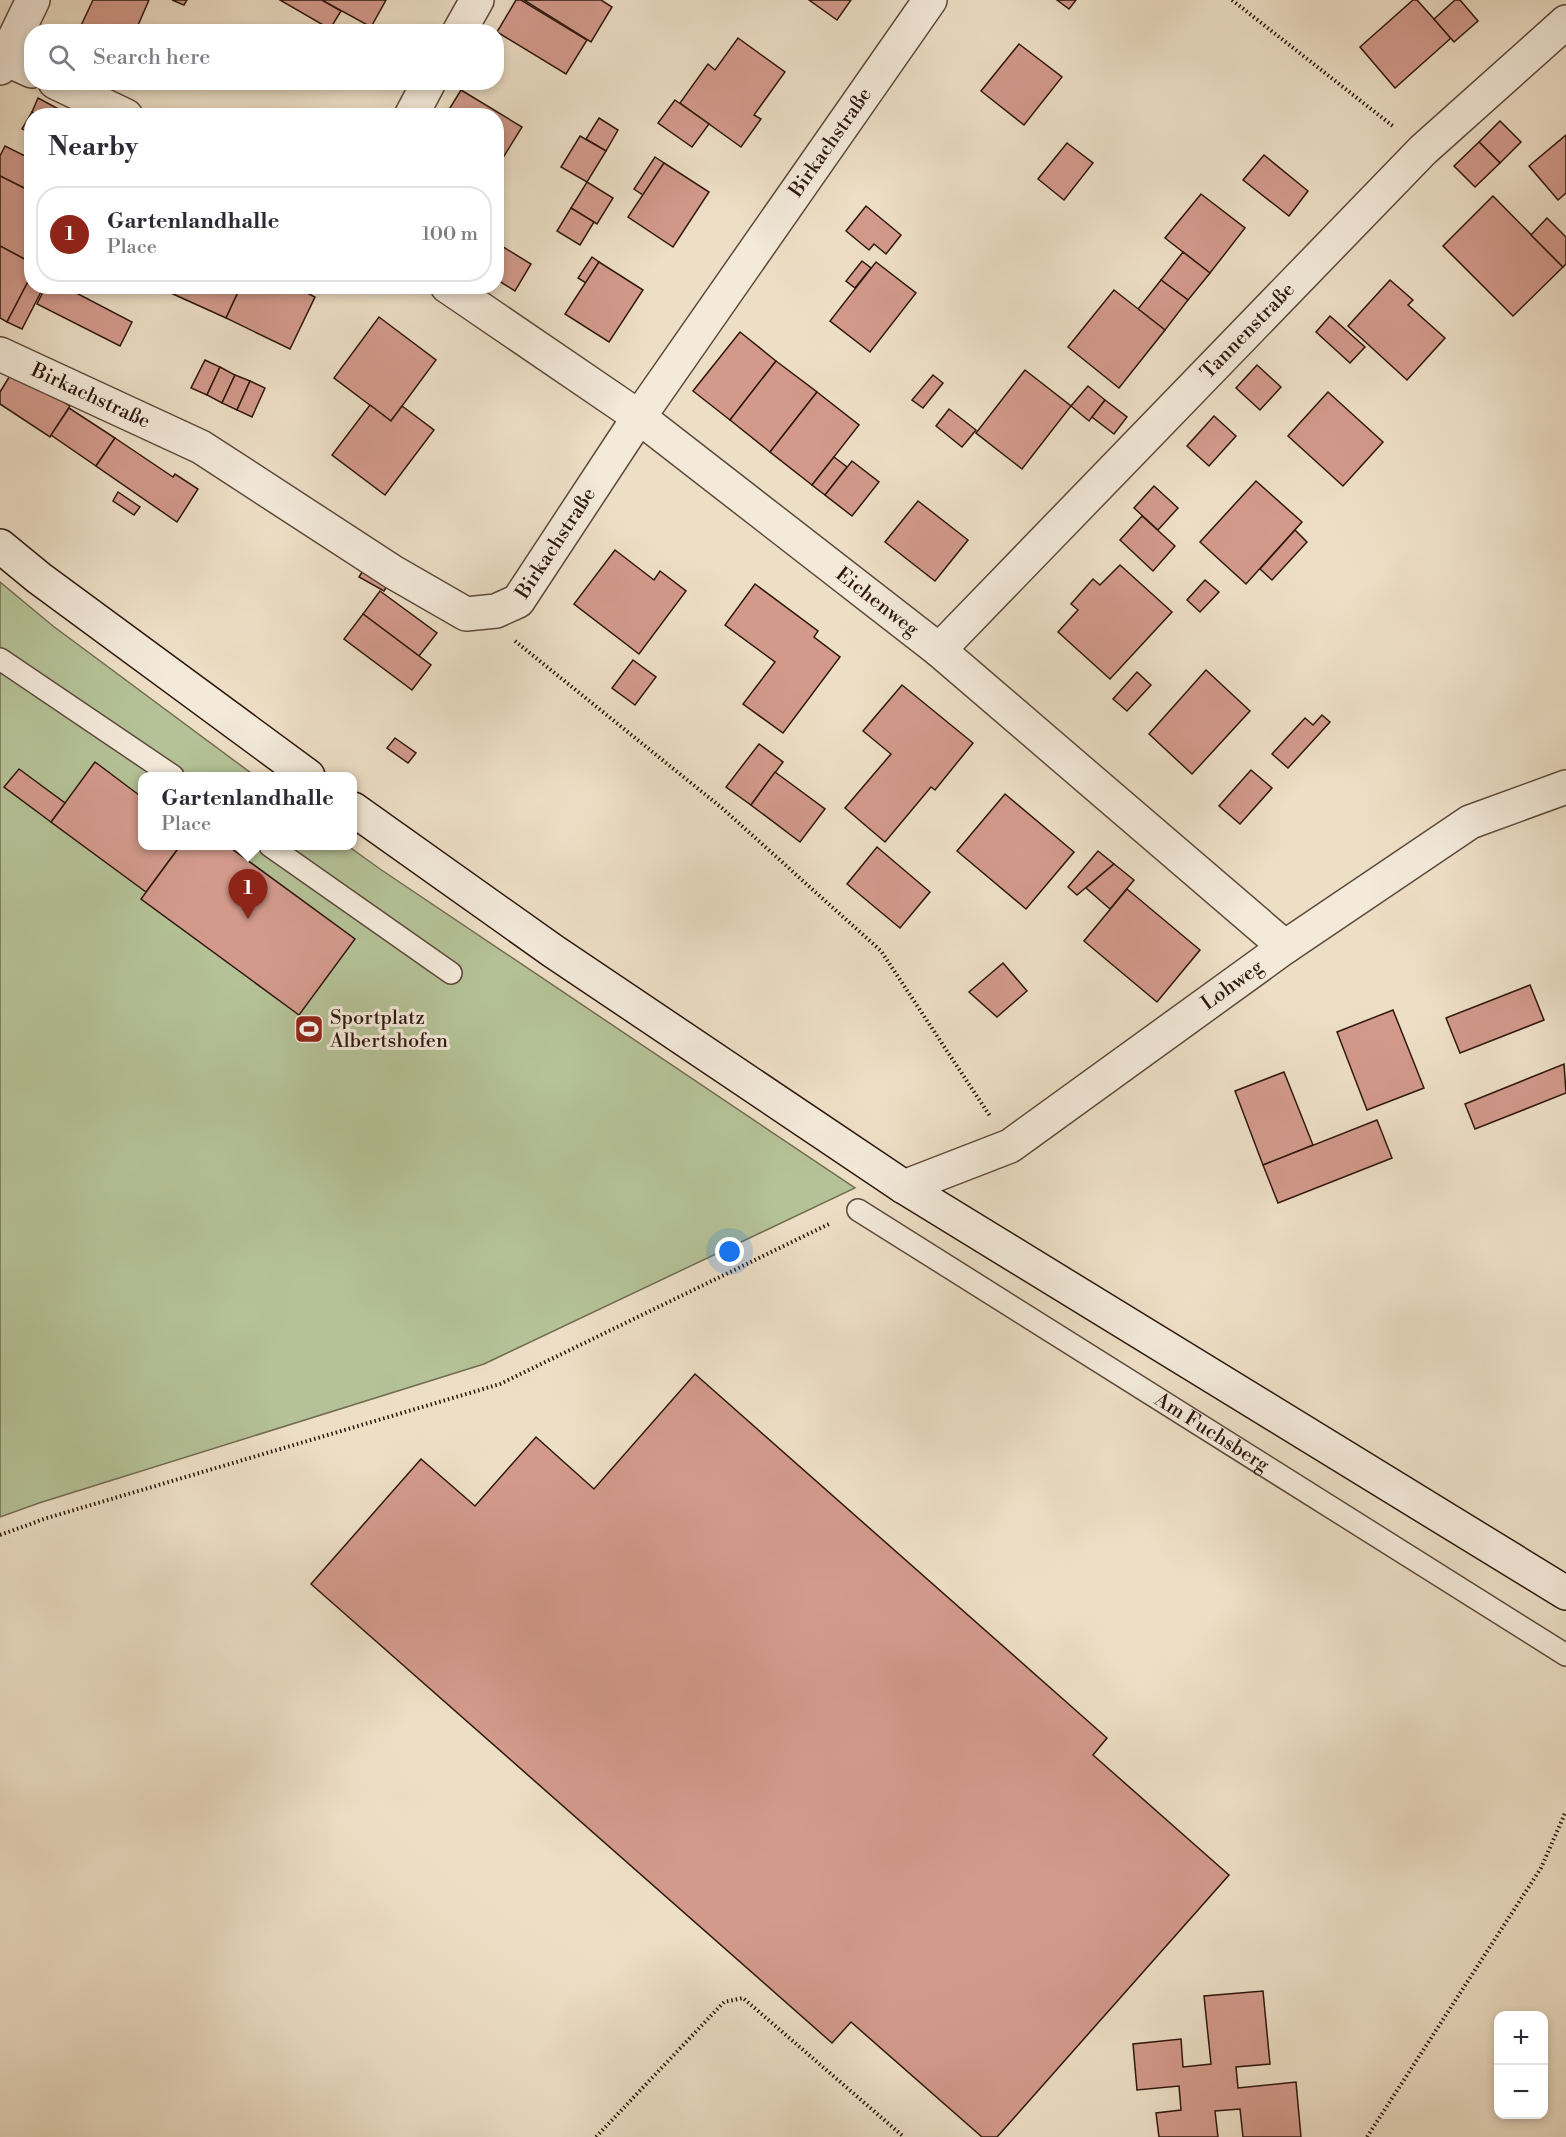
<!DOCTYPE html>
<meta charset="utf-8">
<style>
:root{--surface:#fff;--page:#f7f7f7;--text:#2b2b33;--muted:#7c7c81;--line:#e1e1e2;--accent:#8f2418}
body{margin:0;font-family:"Libre Bodoni",serif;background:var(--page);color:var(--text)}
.controls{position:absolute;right:18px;bottom:18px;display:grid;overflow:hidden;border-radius:12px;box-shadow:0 3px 9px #0003}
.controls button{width:54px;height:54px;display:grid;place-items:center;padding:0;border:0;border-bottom:2px solid var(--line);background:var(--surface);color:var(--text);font:30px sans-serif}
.you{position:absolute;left:730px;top:1252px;width:21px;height:21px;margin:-15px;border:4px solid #fff;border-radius:50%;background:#1a73e8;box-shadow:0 0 0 9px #1a73e833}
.badge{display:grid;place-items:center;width:39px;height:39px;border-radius:50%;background:var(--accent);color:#fff;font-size:20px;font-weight:700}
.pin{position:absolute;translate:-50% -50px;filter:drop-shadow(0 2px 3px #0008)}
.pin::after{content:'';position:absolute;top:32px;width:21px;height:18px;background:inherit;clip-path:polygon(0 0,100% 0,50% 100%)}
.popup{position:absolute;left:138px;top:772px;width:219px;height:78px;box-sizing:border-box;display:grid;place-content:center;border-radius:12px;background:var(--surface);filter:drop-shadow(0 2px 4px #0005);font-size:20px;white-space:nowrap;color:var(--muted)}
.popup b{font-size:22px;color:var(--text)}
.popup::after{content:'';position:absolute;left:50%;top:100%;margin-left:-12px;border:12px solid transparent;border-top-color:var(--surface)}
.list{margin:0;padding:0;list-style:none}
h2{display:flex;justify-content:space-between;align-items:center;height:78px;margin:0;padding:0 24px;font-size:26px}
h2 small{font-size:20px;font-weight:400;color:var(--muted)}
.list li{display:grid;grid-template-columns:39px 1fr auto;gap:18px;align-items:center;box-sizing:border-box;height:96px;margin:0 12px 12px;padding:0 12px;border:2px solid var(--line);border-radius:24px}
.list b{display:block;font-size:22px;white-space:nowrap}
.list p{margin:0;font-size:20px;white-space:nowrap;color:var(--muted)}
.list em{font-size:20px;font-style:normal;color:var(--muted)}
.icon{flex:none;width:33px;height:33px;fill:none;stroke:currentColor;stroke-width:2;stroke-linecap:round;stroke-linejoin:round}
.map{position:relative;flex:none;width:1566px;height:2137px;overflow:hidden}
.search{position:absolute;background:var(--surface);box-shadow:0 3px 9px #0003;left:24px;top:24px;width:480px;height:66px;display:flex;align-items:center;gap:15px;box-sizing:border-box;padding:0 21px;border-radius:24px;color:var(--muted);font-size:22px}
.panel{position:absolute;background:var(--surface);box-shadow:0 3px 9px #0003;left:24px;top:108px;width:480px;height:186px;border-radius:24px}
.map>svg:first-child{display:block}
</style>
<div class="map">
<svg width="1566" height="2137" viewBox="0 0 1566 2137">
<rect width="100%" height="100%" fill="#eddfc6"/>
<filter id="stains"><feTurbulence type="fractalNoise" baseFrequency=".00333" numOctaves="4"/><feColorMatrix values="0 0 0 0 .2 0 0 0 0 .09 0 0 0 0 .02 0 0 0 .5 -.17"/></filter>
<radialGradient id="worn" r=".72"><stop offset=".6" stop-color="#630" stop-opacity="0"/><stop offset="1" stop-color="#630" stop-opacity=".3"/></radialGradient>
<!-- green -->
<path fill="#b5c297" stroke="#726c52" stroke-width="1.5" d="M0,582L53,626L255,776H143V846H348L380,869L855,1188L484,1364L39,1503L0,1517Z"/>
<!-- building -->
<g fill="#d39a8c" stroke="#2f170e" stroke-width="1.5">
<path d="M93,0H149L135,32H78Z"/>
<path d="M172,0H187L184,5Z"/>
<path d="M280,0H322L341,11L330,29Z"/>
<path d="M322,0H386L371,27Z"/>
<path d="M516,0H521L587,40L566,74L497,32Z"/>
<path d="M524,0H601L612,7L591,42Z"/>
<path d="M809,0H851L837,20Z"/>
<path d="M1057,0H1076L1069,9Z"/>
<path d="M1413,0H1417L1451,38L1395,88L1360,47Z"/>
<path d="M1455,0H1460L1478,21L1454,42L1434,19Z"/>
<path d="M738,38L785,72L754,115L761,119L741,147L680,103L708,64L715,70Z"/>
<path d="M1019,44L1062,77L1024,125L981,91Z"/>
<path d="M461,90L522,127L496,169V116H445Z"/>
<path d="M38,98L68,114L67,116H39L32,112Z"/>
<path d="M675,100L709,124L692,147L658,123Z"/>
<path d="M32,112L39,116H32V133L22,129Z"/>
<path d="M599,118L618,130L606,151L586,139Z"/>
<path d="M1500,121L1521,142L1500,163L1479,142Z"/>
<path d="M1566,135V193L1558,200L1529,166Z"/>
<path d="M580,136L606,151L587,182L561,167Z"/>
<path d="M1479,142L1500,163L1475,187L1454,166Z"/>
<path d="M32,143V192L0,176V156L5,146L25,156Z"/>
<path d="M1067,143L1093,163L1064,200L1038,179Z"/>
<path d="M1264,155L1308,191L1289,216L1243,180Z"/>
<path d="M655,157L664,163L643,195L634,189Z"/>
<path d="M664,163L709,192L673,247L628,217Z"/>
<path d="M0,176L32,192V263L0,246Z"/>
<path d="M587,182L613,198L597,224L571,208Z"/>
<path d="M1201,194L1245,228L1210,273L1165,238Z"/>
<path d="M1493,196L1563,267L1513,316L1443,246Z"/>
<path d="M866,206L901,235L886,254L874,244L869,250L846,231Z"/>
<path d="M571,208L594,222L580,245L557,231Z"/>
<path d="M1547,218L1566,237V264L1563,267L1531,235Z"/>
<path d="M500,245L531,264L515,291L496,279V250Z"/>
<path d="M0,246L32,263V274L7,322L0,318Z"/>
<path d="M1183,252L1210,273L1188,300L1161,280Z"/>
<path d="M592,257L599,262L586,283L578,278Z"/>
<path d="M862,261L871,268L855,288L846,281Z"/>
<path d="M599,262L643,290L609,342L565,314Z"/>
<path d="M876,262L916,293L870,352L830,321Z"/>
<path d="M32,274V286H44L22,329L7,322Z"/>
<path d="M1161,280L1188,300L1165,330L1138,309Z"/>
<path d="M1390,280L1413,300L1408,305L1445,338L1407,380L1348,326Z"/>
<path d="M46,286H63L132,322L120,346L37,304Z"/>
<path d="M163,286H241L226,318L162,289Z"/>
<path d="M241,286H294L315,297L290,349L226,318Z"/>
<path d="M1114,290L1165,330L1119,388L1068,347Z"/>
<path d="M1330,316L1365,347L1350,363L1316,332Z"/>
<path d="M379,317L436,360L391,421L334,378Z"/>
<path d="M740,332L776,361L730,420L693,391Z"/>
<path d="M205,360L220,367L207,395L191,388Z"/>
<path d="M776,361L817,392L770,452L730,420Z"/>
<path d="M1257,365L1281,387L1260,410L1236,388Z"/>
<path d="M220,367L235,375L222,403L207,395Z"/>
<path d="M14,369L70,406L50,437L0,404V392Z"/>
<path d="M1025,370L1071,406L1022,469L976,433Z"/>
<path d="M235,375L250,381L237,410L222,403Z"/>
<path d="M933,375L943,383L923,408L912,400Z"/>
<path d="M250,381L265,388L252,417L237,410Z"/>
<path d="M1088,386L1105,400L1089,421L1071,406Z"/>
<path d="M817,392L859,425L812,485L770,452Z"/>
<path d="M1328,392L1383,442L1343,486L1288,436Z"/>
<path d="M1105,400L1127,417L1114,434L1092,417Z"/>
<path d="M370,405L391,421L402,406L434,430L385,495L332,455Z"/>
<path d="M69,408L115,438L96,466L51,435Z"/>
<path d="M949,409L976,430L962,447L936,426Z"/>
<path d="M1214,416L1236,436L1209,466L1187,446Z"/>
<path d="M115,438L173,477L175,474L198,489L177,522L96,466Z"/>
<path d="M834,457L847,467L825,495L812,485Z"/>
<path d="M852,461L879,482L852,516L825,495Z"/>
<path d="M1256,481L1302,522L1246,584L1200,542Z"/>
<path d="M1154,486L1178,508L1158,530L1134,508Z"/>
<path d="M118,492L140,507L134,515L113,501Z"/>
<path d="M918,501L968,540L935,581L885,542Z"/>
<path d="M1142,516L1175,546L1153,571L1120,540Z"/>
<path d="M1295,530L1307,542L1272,580L1260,569Z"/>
<path d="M615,550L654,580L660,571L686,591L639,654L574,604Z"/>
<path d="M367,564L392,578L384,591L359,577Z"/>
<path d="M1120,565L1172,612L1110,679L1058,632L1078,610L1071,604L1093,579L1100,585Z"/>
<path d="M1205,580L1219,592L1200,612L1187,600Z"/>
<path d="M755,584L818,631L814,637L840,657L783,733L743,704L775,662L725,625Z"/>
<path d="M380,591L437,633L419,656L363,614Z"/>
<path d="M363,614L431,665L412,690L344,639Z"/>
<path d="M633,660L656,677L635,705L612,688Z"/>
<path d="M1206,670L1250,711L1192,774L1149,734Z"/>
<path d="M1137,672L1151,685L1127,711L1113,699Z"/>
<path d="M902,685L973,743L935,790L931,787L885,842L845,808L891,754L863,731Z"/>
<path d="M1322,715L1330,722L1288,768L1272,754L1305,718L1313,725Z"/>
<path d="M395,738L416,753L408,763L387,748Z"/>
<path d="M759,744L783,762L751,805L726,787Z"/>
<path d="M95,762L143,798V846H180L146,892L51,822Z"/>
<path d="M19,769L65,803L51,822L4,787Z"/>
<path d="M1251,770L1272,788L1240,824L1219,806Z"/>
<path d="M775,772L825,809L800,842L751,805Z"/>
<path d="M1005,794L1074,852L1026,909L957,851Z"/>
<path d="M180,846H228L355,939L299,1015L141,899Z"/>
<path d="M877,847L930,892L900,928L847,884Z"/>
<path d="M1098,851L1114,864L1077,895L1068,887Z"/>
<path d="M1114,864L1134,880L1110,909L1086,888Z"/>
<path d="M1127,889L1200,950L1157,1002L1084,941Z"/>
<path d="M1003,963L1027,991L997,1017L969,992Z"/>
<path d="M1530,985L1544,1020L1460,1053L1446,1018Z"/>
<path d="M1393,1010L1424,1088L1367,1110L1337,1032Z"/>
<path d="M1564,1064L1566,1093L1475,1129L1465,1104Z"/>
<path d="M1284,1072L1313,1145L1263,1165L1235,1091Z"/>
<path d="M1377,1120L1392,1158L1278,1203L1263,1165Z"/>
<path d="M695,1374L1107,1738L1093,1755L1229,1875L997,2137H982L851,2022L832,2043L311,1584L421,1459L475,1506L536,1437L594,1489Z"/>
<path d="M1263,1991L1270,2064L1236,2067L1238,2088L1296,2082L1301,2137H1243L1240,2109L1215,2111L1218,2137H1159L1156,2113L1181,2110L1179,2086L1137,2090L1133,2044L1181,2039L1183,2067L1211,2064L1204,1996Z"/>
</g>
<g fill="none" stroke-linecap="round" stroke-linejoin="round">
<!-- lane casing -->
<g stroke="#5e493c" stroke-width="24">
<g id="lane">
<path d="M0,659L173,776"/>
<path d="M270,846L451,973"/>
<path id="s1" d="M858,1210L1566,1655"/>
</g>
</g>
<!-- street casing -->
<g stroke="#5e493c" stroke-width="36">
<g id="street">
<path d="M459,32L477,0"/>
<path d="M5,59L32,71"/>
<path d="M0,68L33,0"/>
<path d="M55,82L126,116"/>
<path d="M411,116L429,82"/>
<path id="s2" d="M447,286L639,417L939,650L1285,947"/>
<path id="s3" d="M0,354L201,447L393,572L466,614L496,611L518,601L639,417L930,0"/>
<path id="s4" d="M939,650L1423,150L1566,22"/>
<path id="s5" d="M904,1187L1010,1146L1285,947L1470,822L1566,787"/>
</g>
</g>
<!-- secondary casing -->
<g stroke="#2f170e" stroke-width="36">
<g id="secondary">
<path d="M0,546L39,578L308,776"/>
<path d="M353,809L553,951L904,1187L1566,1593"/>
</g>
</g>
<!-- path -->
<g stroke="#2f170e" stroke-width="4" stroke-dasharray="1.5 3" stroke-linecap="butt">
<path d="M1232,0L1394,127"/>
<path d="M515,641L722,808L881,951L990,1116"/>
<path d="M0,1535L47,1518L500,1384L831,1223"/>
<path d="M596,2137L724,2002L743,1998L904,2137"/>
<path d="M1367,2137L1541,1868L1566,1811"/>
</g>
<!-- lane -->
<use href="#lane" stroke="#f3eada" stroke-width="21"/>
<!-- street -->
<use href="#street" stroke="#f3eada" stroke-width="33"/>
<!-- secondary -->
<use href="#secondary" stroke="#f3eada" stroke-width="33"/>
</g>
<!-- icons -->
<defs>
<g id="stadium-square" transform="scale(1.5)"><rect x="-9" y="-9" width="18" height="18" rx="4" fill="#8f2418" stroke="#f3eada"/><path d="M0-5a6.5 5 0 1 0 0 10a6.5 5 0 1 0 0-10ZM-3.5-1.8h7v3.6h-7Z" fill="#fff"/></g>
</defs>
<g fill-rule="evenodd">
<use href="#stadium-square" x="309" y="1029"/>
</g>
<g text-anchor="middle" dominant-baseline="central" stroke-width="6" stroke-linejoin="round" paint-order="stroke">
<!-- street labels -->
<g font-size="20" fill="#2f170e" stroke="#f3eada">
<text stroke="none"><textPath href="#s3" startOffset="1144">Birkachstraße</textPath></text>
<text stroke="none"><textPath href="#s4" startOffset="444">Tannenstraße</textPath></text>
<text stroke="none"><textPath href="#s3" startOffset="100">Birkachstraße</textPath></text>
<text stroke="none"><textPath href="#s3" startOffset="658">Birkachstraße</textPath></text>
<text stroke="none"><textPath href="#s2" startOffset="534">Eichenweg</textPath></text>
<text stroke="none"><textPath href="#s5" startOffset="388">Lohweg</textPath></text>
<text stroke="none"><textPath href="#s1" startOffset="418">Am Fuchsberg</textPath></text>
</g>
<!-- poi labels -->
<g font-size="20" fill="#2f170e" stroke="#f3eada" text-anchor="start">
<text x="330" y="1018">Sportplatz<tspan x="330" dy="23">Albertshofen</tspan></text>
</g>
</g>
<rect width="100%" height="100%" filter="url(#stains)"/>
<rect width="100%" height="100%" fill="url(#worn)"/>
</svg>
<div class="controls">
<button>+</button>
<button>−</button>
</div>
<div class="you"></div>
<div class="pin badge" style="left:248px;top:919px">1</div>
<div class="popup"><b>Gartenlandhalle</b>Place</div>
<div class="search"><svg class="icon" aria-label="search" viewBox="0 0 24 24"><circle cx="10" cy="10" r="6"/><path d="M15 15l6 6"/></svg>Search here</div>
<section class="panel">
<h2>Nearby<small></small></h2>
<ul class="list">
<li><span class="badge">1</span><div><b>Gartenlandhalle</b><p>Place</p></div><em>100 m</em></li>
</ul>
</section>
</div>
